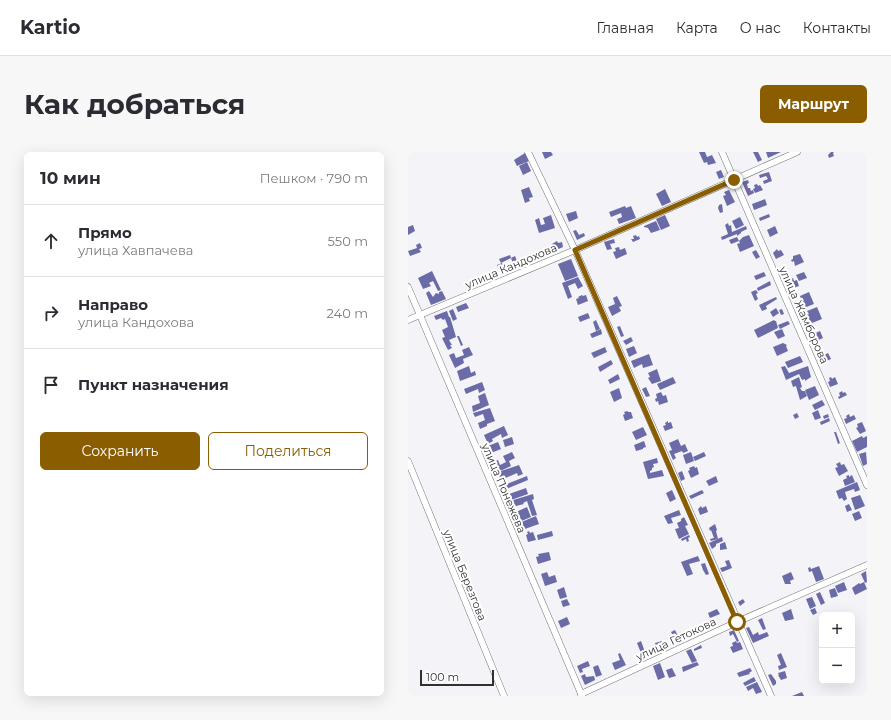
<!DOCTYPE html>
<html lang="ru">
<meta charset="utf-8">
<style>
:root{--surface:#fff;--page:#f7f7f7;--text:#2b2b33;--muted:#7c7c81;--line:#e1e1e2;--accent:#8a5e00}
body{margin:0;font-family:Montserrat,sans-serif;background:var(--page);color:var(--text)}
.controls{position:absolute;right:12px;bottom:12px;display:grid;overflow:hidden;border-radius:6px;box-shadow:0 4px 16px #0002}
.controls button{width:36px;height:36px;display:grid;place-items:center;padding:0;border:0;border-bottom:1px solid var(--line);background:var(--surface);color:var(--text);font:20px sans-serif}
.scale{position:absolute;left:12px;bottom:10px;width:74px;box-sizing:border-box;padding-left:4px;border:2px solid #313133;border-top:0;font-size:11px;line-height:14px;white-space:nowrap;color:#313133;-webkit-text-stroke:3px #fff;paint-order:stroke}
.stop{position:absolute;width:12px;height:12px;margin:-9px;border:3px solid #8a5e00;border-radius:50%;background:#fff}
.stop.end{background:#8a5e00;border-color:#fff;box-shadow:0 1px 4px #0008}
.list{margin:0;padding:0;list-style:none}
h2{display:flex;justify-content:space-between;align-items:center;height:52px;margin:0;padding:0 16px;font-size:17px}
h2 small{font-size:13px;font-weight:400;color:var(--muted)}
.list li{display:grid;grid-template-columns:26px 1fr auto;gap:12px;align-items:center;box-sizing:border-box;height:72px;padding:0 16px;border-top:1px solid var(--line)}
.list b{display:block;font-size:15px;white-space:nowrap}
.list p{margin:0;font-size:13px;white-space:nowrap;color:var(--muted)}
.list em{font-size:13px;font-style:normal;color:var(--muted)}
.actions{display:flex;gap:8px;padding:12px 16px}
.actions a{flex:1;padding:9px 0;border:1px solid var(--accent);border-radius:6px;text-align:center;font-size:14px;color:var(--accent)}
.actions .main{background:var(--accent);color:#fff}
.icon{flex:none;width:22px;height:22px;fill:none;stroke:currentColor;stroke-width:2;stroke-linecap:round;stroke-linejoin:round}
.map{position:relative;flex:none;width:459px;height:544px;overflow:hidden;border-radius:6px}
header{display:flex;align-items:center;gap:24px;box-sizing:border-box;height:56px;padding:0 20px;background:var(--surface);border-bottom:1px solid var(--line)}
header strong{font-size:19px}
nav{display:flex;gap:22px;margin-inline-start:auto;font-size:14px}
.intro{display:flex;align-items:center;justify-content:space-between;box-sizing:border-box;height:96px;padding:0 24px}
h1{margin:0;font-size:28px}
.button{padding:10px 18px;border-radius:6px;background:var(--accent);color:#fff;font-size:14px;font-weight:700}
main{display:flex;gap:24px;padding:0 24px}
aside{flex:1;background:var(--surface);border-radius:6px;box-shadow:0 4px 16px #0002}
.map>svg:first-child{display:block}
</style>
<header>
<strong>Kartio</strong>
<nav><a>Главная</a><a>Карта</a><a>О нас</a><a>Контакты</a></nav>
</header>
<div class="intro"><h1>Как добраться</h1><a class="button">Маршрут</a></div>
<main>
<aside>
<h2>10 мин<small>Пешком · 790 m</small></h2>
<ul class="list">
<li><svg class="icon" aria-label="ahead" viewBox="0 0 24 24"><path d="M12 20V5M6 11l6-6 6 6"/></svg><div><b>Прямо</b><p>улица Хавпачева</p></div><em>550 m</em></li>
<li><svg class="icon" aria-label="right" viewBox="0 0 24 24"><path d="M7 20v-9h11M14 6l5 5-5 5"/></svg><div><b>Направо</b><p>улица Кандохова</p></div><em>240 m</em></li>
<li><svg class="icon" aria-label="arrive" viewBox="0 0 24 24"><path d="M6 21V4h12l-3 4 3 4H6"/></svg><div><b>Пункт назначения</b></div></li>
</ul>
<div class="actions"><a class="main">Сохранить</a><a>Поделиться</a></div>
</aside>
<div class="map">
<svg width="459" height="544" viewBox="0 0 459 544">
<rect width="100%" height="100%" fill="#f4f4f8"/>
<!-- building -->
<g fill="#6b6ba8">
<path d="M134,0H143L145,3L137,7Z"/>
<path d="M291,0H297L299,5L304,3L308,11L300,13L299,10L296,11Z"/>
<path d="M345,0H350L354,8L350,10Z"/>
<path d="M358,0H373L360,6Z"/>
<path d="M423,0H426L425,1L426,4L421,6L420,3Z"/>
<path d="M117,1L121,9L109,14L106,8Z"/>
<path d="M119,10L123,19L115,23L111,14Z"/>
<path d="M313,18L316,25L311,27L308,20Z"/>
<path d="M361,20L364,29L356,32L355,29L360,27L358,24L352,26L351,23Z"/>
<path d="M340,28L341,31L339,32L340,36H342L343,39L345,38L346,41L340,44L334,30Z"/>
<path d="M349,32L350,34L352,33L355,38L347,41L345,37L347,36L346,33Z"/>
<path d="M121,35L125,45L121,46L122,49L117,51L113,38Z"/>
<path d="M257,37L263,50L254,54L248,42Z"/>
<path d="M321,38L327,50L319,54L315,44L318,43L316,40Z"/>
<path d="M357,47L359,53L346,58L344,52Z"/>
<path d="M314,52L315,60L312,61L310,56L311,53Z"/>
<path d="M217,54L218,56L223,54L228,66L211,72L209,67L214,65L213,61L203,65L201,60Z"/>
<path d="M168,59L170,66L161,70L158,62Z"/>
<path d="M361,62L362,65L352,69L351,66Z"/>
<path d="M143,63L147,76L131,81L127,68L131,66L133,73L137,72L135,66Z"/>
<path d="M257,63L262,74L253,78L248,67Z"/>
<path d="M332,65L336,73L328,77L324,69Z"/>
<path d="M248,69L252,78L243,81L240,76L236,75V74Z"/>
<path d="M320,71L321,74L323,73L324,80L338,74L339,77L333,80V81L329,84V82L314,88L313,85L320,82L317,73Z"/>
<path d="M5,73L7,79L0,83V75Z"/>
<path d="M367,74L370,81L362,85L359,78Z"/>
<path d="M168,78L171,83L176,81L177,84L169,88L165,79Z"/>
<path d="M228,83L229,85L231,84L232,87L225,90L223,87H226L225,84Z"/>
<path d="M341,83L346,94L332,100L329,92L332,91L331,89L335,85Z"/>
<path d="M329,85L331,89L323,92L321,88Z"/>
<path d="M206,87L207,91L202,92L204,97L199,98L196,90Z"/>
<path d="M149,89L150,91L154,90L155,95L146,99L144,92Z"/>
<path d="M12,91L14,96L11,97L13,100L2,104L0,99L9,96L8,93Z"/>
<path d="M211,95L212,98L217,96L219,102L208,107L205,100L208,99L207,96Z"/>
<path d="M369,97L370,99L373,98L376,103L368,107L365,101Z"/>
<path d="M348,98L352,105L348,107L344,100Z"/>
<path d="M392,102L396,110L387,114L386,109L384,110L383,108L385,107V104Z"/>
<path d="M102,103L103,106L93,111L91,107Z"/>
<path d="M107,104L112,116L107,117L103,106Z"/>
<path d="M163,107L170,124L157,129L150,112Z"/>
<path d="M94,111L96,116L101,114L102,118L93,122L89,113Z"/>
<path d="M24,119L33,138L30,139L25,129L21,131L23,134L15,137L10,126Z"/>
<path d="M356,120L358,124L348,128L346,124Z"/>
<path d="M396,120L399,126L391,129L388,123Z"/>
<path d="M170,125L175,134L170,137L167,131L160,134L164,145L160,147L154,131Z"/>
<path d="M385,126L386,129L389,128L391,134L383,137L380,128Z"/>
<path d="M362,129L363,133L350,139L349,136Z"/>
<path d="M348,138L350,141L348,142L350,147L347,149L343,140Z"/>
<path d="M21,139L25,145L28,141L31,142V140L34,139L38,147L23,153L18,141Z"/>
<path d="M401,140L406,152L396,156L392,144Z"/>
<path d="M174,143L175,144L178,143L180,149L170,153L168,147L171,146L170,145Z"/>
<path d="M209,144L214,154L211,155L213,159L204,164L200,155L207,152L205,146Z"/>
<path d="M368,145L369,147L358,154L359,157L354,159L351,153Z"/>
<path d="M58,151L61,156L50,160L48,155Z"/>
<path d="M409,155L414,167L404,171L398,163L401,162L399,159Z"/>
<path d="M368,156L371,161L365,165L362,160Z"/>
<path d="M45,157L49,167L45,169L41,159Z"/>
<path d="M374,157L376,162L373,163L371,158Z"/>
<path d="M39,159L41,165H42L48,185L41,188L44,193H42L44,196L40,198L34,186L37,185L34,178L40,175L37,167L35,168L33,166L28,168L26,164Z"/>
<path d="M180,161L182,166L172,170L170,165Z"/>
<path d="M188,168L192,177L188,179L185,170Z"/>
<path d="M366,168L367,169H368L370,176L350,186L346,178Z"/>
<path d="M380,169L382,172L372,177L370,173Z"/>
<path d="M212,174L216,184L213,185L209,175Z"/>
<path d="M193,177L194,182L184,186L182,182Z"/>
<path d="M374,177L377,184L370,187L366,180Z"/>
<path d="M412,179L415,186L404,191L401,184Z"/>
<path d="M49,184H51L55,193L53,194Z"/>
<path d="M223,185L225,189L218,193L215,189Z"/>
<path d="M375,191L379,193L378,194L380,199L369,204L365,195Z"/>
<path d="M226,194L229,201L221,205L218,197Z"/>
<path d="M61,195L65,203L55,207L56,211L47,216L41,203L46,201L48,206L56,203L54,198Z"/>
<path d="M197,195L199,200L186,206L183,201Z"/>
<path d="M420,201L423,207L412,212L410,206Z"/>
<path d="M241,202L245,213L235,216L234,212L226,216L223,209Z"/>
<path d="M392,204L395,210L380,216L377,210Z"/>
<path d="M203,208L205,212L192,220L190,215Z"/>
<path d="M61,214L63,221L67,219L68,223L52,229L49,219Z"/>
<path d="M377,214L381,221L400,214L403,225L397,229V227L394,228L391,222L378,228L373,215Z"/>
<path d="M249,217L253,229L244,232L240,226L242,225L240,221Z"/>
<path d="M210,222L212,227L202,232L200,228Z"/>
<path d="M265,225L268,231L252,238L249,232Z"/>
<path d="M391,225L394,235L392,236L394,239H397L399,244L392,248L388,234L385,235L383,229Z"/>
<path d="M423,225L424,227L427,225L430,232L422,235L420,230L422,229L421,226Z"/>
<path d="M74,230L77,238L71,241L70,237L58,242L56,237Z"/>
<path d="M407,234L411,243L401,248L397,238Z"/>
<path d="M238,235L242,244L238,245L234,237Z"/>
<path d="M211,236L214,246L206,250L202,240Z"/>
<path d="M434,239L435,241L437,240L439,243L431,247L430,245L432,244L431,241Z"/>
<path d="M253,240L255,244L258,243L260,250L251,253L250,249L248,250L247,247L249,246L248,242Z"/>
<path d="M77,241L81,253L65,260L64,254L72,251L70,244Z"/>
<path d="M414,248L417,253L407,258L404,253Z"/>
<path d="M82,256L87,269L79,272V274L72,277L70,271L77,268L75,262L67,265L65,261Z"/>
<path d="M410,258L413,266L407,268L404,261Z"/>
<path d="M220,259V260H223L225,266L217,269L215,263L217,262L216,260Z"/>
<path d="M389,261L391,265L387,267L385,263Z"/>
<path d="M420,262L421,265L416,267L415,264Z"/>
<path d="M441,262L442,265L446,263L448,267L438,272L436,267L439,266L438,264Z"/>
<path d="M421,266L422,269L413,273L412,270Z"/>
<path d="M260,269V271L263,270L265,276L257,279L255,274L258,273L257,271Z"/>
<path d="M454,270L458,279L452,282L448,276L450,275L449,272Z"/>
<path d="M96,274L100,283L94,286L93,282L84,287L85,289L80,292L76,283Z"/>
<path d="M235,275L239,283L228,288L224,280Z"/>
<path d="M426,280H428L432,291L430,292Z"/>
<path d="M454,284L455,286L459,284V295L449,300L444,289Z"/>
<path d="M104,285L106,292L97,295L95,288Z"/>
<path d="M270,287L273,294L277,292L280,299L275,301L274,299L266,302L268,306L265,308L261,299L264,298L261,291Z"/>
<path d="M236,289L238,295L235,296V297L228,299L226,293Z"/>
<path d="M90,290L93,297L83,301L80,294Z"/>
<path d="M104,300L107,306L101,309L103,314L90,320L85,310L90,308L92,313L98,310L95,304Z"/>
<path d="M283,300L286,309L278,312L275,303Z"/>
<path d="M296,300L298,304L287,309L285,305Z"/>
<path d="M458,300L459,312L455,314L451,302Z"/>
<path d="M249,306L250,311L245,312L246,315L244,316V318L242,319V321L254,318L256,324L240,327L235,310Z"/>
<path d="M432,310L433,313L436,312L440,319L431,324L427,316L430,315L428,312Z"/>
<path d="M111,313L115,322L110,324L109,321L93,328L90,320Z"/>
<path d="M286,314L287,316L289,315L291,322L283,326L280,319L282,318L281,316Z"/>
<path d="M274,319L277,327L273,329L270,321Z"/>
<path d="M441,323V325L444,323L447,330L437,334L435,328L439,326L438,324Z"/>
<path d="M119,324L120,328L96,338L94,331L98,330L99,332Z"/>
<path d="M308,324L310,330L301,334L298,329Z"/>
<path d="M449,330L452,338L447,340L446,337L437,340L439,347L436,349L434,346L431,347L428,339Z"/>
<path d="M118,336L120,342L103,348L101,342Z"/>
<path d="M264,338L268,347L262,350L258,341Z"/>
<path d="M294,338L296,341L283,347L281,344Z"/>
<path d="M125,342L126,347L124,348L129,363L124,364L119,349L115,351L116,352L104,355L102,349Z"/>
<path d="M452,343L457,354L447,358L443,346Z"/>
<path d="M441,352L444,358L439,360L437,354Z"/>
<path d="M293,354L294,356L298,354L300,360L292,363L290,357Z"/>
<path d="M119,355L123,365L111,370L108,360Z"/>
<path d="M271,358L273,363L263,366L265,371L260,372L256,364Z"/>
<path d="M451,359L454,366L447,369L444,362Z"/>
<path d="M128,364L131,372L114,378L111,371Z"/>
<path d="M276,365L280,373L277,374L281,382L271,387L267,377L271,376L269,371L273,369V367Z"/>
<path d="M307,372L309,378L308,379L310,387L303,389L302,387L306,386L303,378L302,379L301,376Z"/>
<path d="M121,379L122,381L125,380L128,388L120,390L118,383L120,382L119,380Z"/>
<path d="M144,379L145,384L130,388L129,383Z"/>
<path d="M281,383L282,385L280,386L281,389L279,390L278,387L274,389L273,387Z"/>
<path d="M314,385L315,389L308,392V394L304,397L301,391Z"/>
<path d="M317,390L319,397L312,398V392Z"/>
<path d="M141,400L143,408L130,412L128,405L131,404L130,402Z"/>
<path d="M290,404L292,409L281,412L285,422L279,424L273,410Z"/>
<path d="M321,408L324,416L314,420L312,416L319,414L317,409Z"/>
<path d="M297,411L301,422L298,423L295,418L293,412Z"/>
<path d="M411,414L416,427L408,430L404,419L401,420L400,416L402,415L403,417Z"/>
<path d="M458,419L459,430L457,431L453,422Z"/>
<path d="M139,420L141,425L147,423L149,430L137,434L133,422Z"/>
<path d="M383,420L386,427L382,429L383,432H377L374,424Z"/>
<path d="M436,430L439,438L430,441L427,434Z"/>
<path d="M456,430L459,437L447,443L444,436L451,431L452,432Z"/>
<path d="M156,435L159,445L152,447L149,438Z"/>
<path d="M427,436L430,444L423,446L421,438Z"/>
<path d="M412,440L417,451L413,453L408,442Z"/>
<path d="M404,445L408,454L402,457L398,447Z"/>
<path d="M159,447L162,453L155,455L153,449Z"/>
<path d="M335,447L337,450L332,454L330,450Z"/>
<path d="M407,456L409,461L405,463L402,458Z"/>
<path d="M309,457L312,462L302,466L300,461Z"/>
<path d="M383,457L386,467L377,469L374,461Z"/>
<path d="M159,465L162,472L153,476L150,469Z"/>
<path d="M354,466L358,477L355,478L350,468Z"/>
<path d="M341,475L345,483L350,480L351,483L359,480L361,484L345,491L338,476Z"/>
<path d="M267,478L273,490L269,492L263,480Z"/>
<path d="M326,478L331,489L329,490L325,482L322,484L321,480Z"/>
<path d="M233,489L237,500H240L242,503L235,506L229,491Z"/>
<path d="M254,489L256,495L249,498L247,491Z"/>
<path d="M328,489L329,491L332,490L335,497L325,501L322,495L325,494L324,491Z"/>
<path d="M293,493L294,496L286,499V497Z"/>
<path d="M283,497L289,509L284,511L278,499Z"/>
<path d="M212,501L218,513L207,518L204,511L212,508L210,502Z"/>
<path d="M373,501L379,515L371,518L370,514L373,513L369,503Z"/>
<path d="M180,509L182,514L174,517L175,520L172,521L169,514Z"/>
<path d="M289,510L291,513L275,520L274,515Z"/>
<path d="M252,511L257,525L250,528L245,514Z"/>
<path d="M190,513L194,523L188,525L185,515Z"/>
<path d="M264,516L268,524L261,526L258,518Z"/>
<path d="M342,516L344,519L341,521L342,522L331,525L329,521Z"/>
<path d="M377,519L379,526L373,528L370,523H371L370,521Z"/>
<path d="M177,522L178,525L186,524L187,528L177,533L173,524Z"/>
<path d="M363,522L368,529V532L365,534L360,523Z"/>
<path d="M346,525L348,529L337,534L335,531Z"/>
<path d="M349,530L354,540L348,542L345,536L340,539L338,535Z"/>
<path d="M394,540L396,544H384Z"/>
</g>
<g fill="none" stroke-linecap="round" stroke-linejoin="round">
<!-- street casing -->
<g stroke="#737476" stroke-width="7">
<g id="street">
<path d="M120,0L167,98L363,544"/>
<path d="M314,0L459,333"/>
<path d="M0,135L174,544"/>
<path d="M0,168L167,98L389,0"/>
<path d="M0,309L96,544"/>
<path d="M173,542L329,470L459,413"/>
</g>
</g>
<!-- street -->
<use href="#street" stroke="#fff" stroke-width="6"/>
</g>
<g fill="none" stroke-linecap="round" stroke-linejoin="round">
<!-- route -->
<path stroke="#8a5e00" stroke-width="5" d="M326,28L167,98L329,470"/>
</g>
<g text-anchor="middle" dominant-baseline="central" stroke-width="4" stroke-linejoin="round" paint-order="stroke">
<!-- street labels -->
<g font-size="11" fill="#313133" stroke="#fff">
<text transform="translate(103 114) rotate(-23)">улица Кандохова</text>
<text transform="translate(396 163) rotate(66)">улица Жамборова</text>
<text transform="translate(96 336) rotate(67)">улица Понежева</text>
<text transform="translate(57 423) rotate(68)">улица Березгова</text>
<text transform="translate(268 487) rotate(-25)">улица Гетокова</text>
</g>
</g>
</svg>
<div class="controls">
<button>+</button>
<button>−</button>
</div>
<div class="scale">100 m</div>
<div class="stop" style="left:329px;top:470px"></div>
<div class="stop end" style="left:326px;top:28px"></div>
</div>
</main>
